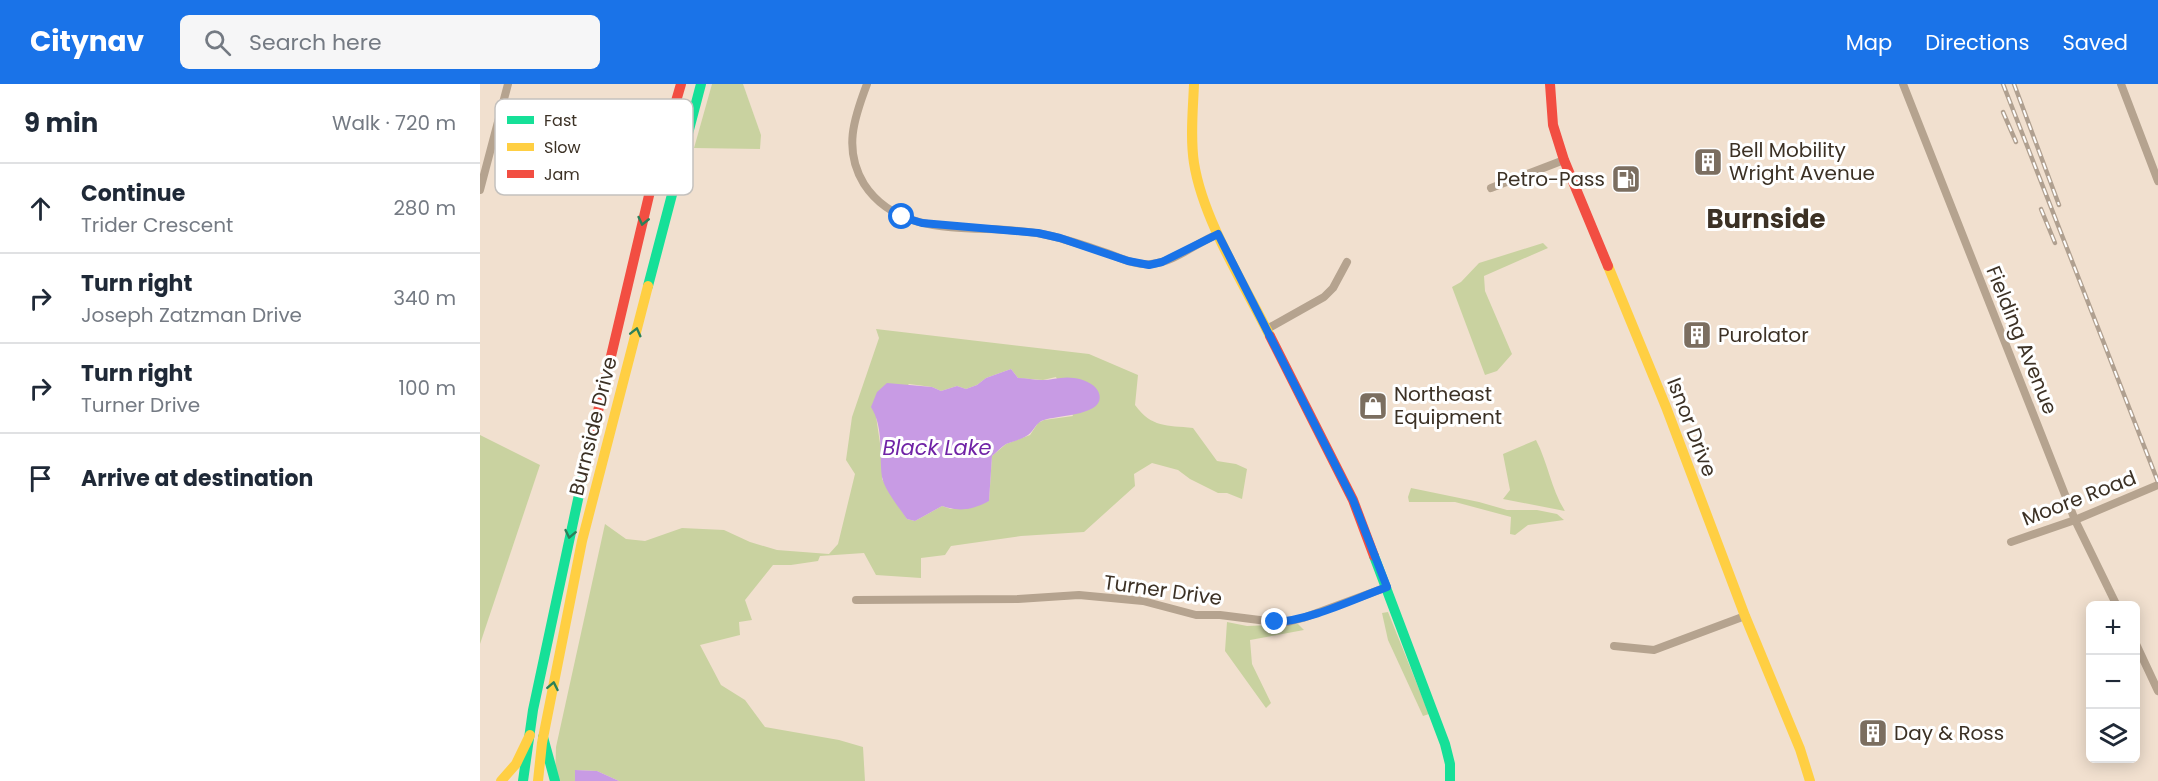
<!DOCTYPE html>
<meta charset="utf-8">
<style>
:root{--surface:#fff;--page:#f6f6f7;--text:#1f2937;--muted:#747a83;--line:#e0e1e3;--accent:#1a73e8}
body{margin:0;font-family:Poppins,sans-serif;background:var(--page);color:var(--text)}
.controls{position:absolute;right:18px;bottom:18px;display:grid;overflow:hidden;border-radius:9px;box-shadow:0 3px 15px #0003}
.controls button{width:54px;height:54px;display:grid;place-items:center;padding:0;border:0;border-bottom:2px solid var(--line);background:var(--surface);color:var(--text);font:30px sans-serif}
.stop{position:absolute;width:18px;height:18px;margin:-14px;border:4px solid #1a73e8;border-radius:50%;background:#fff}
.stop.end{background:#1a73e8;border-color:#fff;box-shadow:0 2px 6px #0008}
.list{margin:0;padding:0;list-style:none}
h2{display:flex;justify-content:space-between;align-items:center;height:78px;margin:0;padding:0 24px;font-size:26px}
h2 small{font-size:20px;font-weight:400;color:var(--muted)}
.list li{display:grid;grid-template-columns:39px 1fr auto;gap:18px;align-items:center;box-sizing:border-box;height:90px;padding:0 24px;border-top:2px solid var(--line)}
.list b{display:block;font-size:22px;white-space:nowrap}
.list p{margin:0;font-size:20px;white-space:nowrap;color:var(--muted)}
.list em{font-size:20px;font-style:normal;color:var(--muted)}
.icon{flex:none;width:33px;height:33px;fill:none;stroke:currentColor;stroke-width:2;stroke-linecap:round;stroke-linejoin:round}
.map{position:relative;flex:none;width:1678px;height:697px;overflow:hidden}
header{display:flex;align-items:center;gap:36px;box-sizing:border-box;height:84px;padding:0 30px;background:var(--accent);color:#fff}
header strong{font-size:28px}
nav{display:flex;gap:33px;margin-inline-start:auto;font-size:21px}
.search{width:420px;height:54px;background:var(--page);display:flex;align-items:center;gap:15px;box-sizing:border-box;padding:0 21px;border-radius:9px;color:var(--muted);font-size:22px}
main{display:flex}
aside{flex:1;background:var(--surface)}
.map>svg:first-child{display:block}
</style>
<header>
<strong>Citynav</strong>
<div class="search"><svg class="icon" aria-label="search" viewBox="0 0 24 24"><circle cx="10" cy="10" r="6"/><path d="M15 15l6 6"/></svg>Search here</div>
<nav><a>Map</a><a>Directions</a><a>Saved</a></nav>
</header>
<main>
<aside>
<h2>9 min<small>Walk · 720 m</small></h2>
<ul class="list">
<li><svg class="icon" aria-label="ahead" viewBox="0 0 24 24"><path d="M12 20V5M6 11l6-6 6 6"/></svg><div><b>Continue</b><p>Trider Crescent</p></div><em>280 m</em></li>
<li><svg class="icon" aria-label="right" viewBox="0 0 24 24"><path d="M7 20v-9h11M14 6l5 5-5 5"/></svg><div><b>Turn right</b><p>Joseph Zatzman Drive</p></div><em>340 m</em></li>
<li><svg class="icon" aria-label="right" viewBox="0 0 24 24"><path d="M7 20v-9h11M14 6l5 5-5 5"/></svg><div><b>Turn right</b><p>Turner Drive</p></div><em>100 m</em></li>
<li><svg class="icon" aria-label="arrive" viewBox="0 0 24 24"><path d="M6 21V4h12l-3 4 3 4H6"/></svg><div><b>Arrive at destination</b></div></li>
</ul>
</aside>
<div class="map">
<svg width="1678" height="697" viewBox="0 0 1678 697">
<rect width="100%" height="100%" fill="#f1e0cf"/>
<!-- green -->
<g fill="#c9d2a0" fill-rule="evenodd">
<path d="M232,0H263L281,51L280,65L214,64Z"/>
<path d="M1063,159L1068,164L1004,192L1005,207L1032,270L1017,287L1005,291L972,203L981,198L999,179Z"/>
<path d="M396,245L609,270L658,291L655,321C672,344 686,341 713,344L737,377L756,380L767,385L762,415L747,409H738L710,395L698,386L672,379L654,390L655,402L604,448L541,452L471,462L465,471L441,474V494L396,491L384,469L340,472L338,477L311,481H293L265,516L272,536L259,538L260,551L220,561L241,601L265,616L285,643L359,656L383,663L385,697H139L117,687L96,686L95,697H75L76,663L125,440L146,455L165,457L202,444L244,446L270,458L297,466L349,470L358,460L375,390L366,376L372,333L399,254ZM531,285L538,294L563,296L576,293L593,332L564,336L558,339L550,351L526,360L512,372L509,417L471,425L462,422L435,437L427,435L402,395L403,380L396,332L429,300L452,303L461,307L477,302L486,305L497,301L506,294Z"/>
<path d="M0,351L60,381L0,560Z"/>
<path d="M1056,356C1068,379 1071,405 1085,427L1023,415L1030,406L1023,370Z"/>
<path d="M931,404L999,418L1027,426H1057L1077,430L1084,436L1048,441L1035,451L1030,450L1031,433L975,418H929L928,413Z"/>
<path d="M908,528L949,630L943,632L908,556L902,529Z"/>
<path d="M747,538L767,542L818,540L824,546L770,556L772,580L791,619L786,624L745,567Z"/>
</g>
<!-- water -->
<g fill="#c89be4">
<path d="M531,285L538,294C546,294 554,296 562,296C573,296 582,292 594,294C602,295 614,299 618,307C630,332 576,331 564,336C556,338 554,347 548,351C541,356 533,357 526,360C521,363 516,369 512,372L509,417C492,426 480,428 462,422L435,437L427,435C420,425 404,405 402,393C399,370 404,344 391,323L397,308L407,299L452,303L461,307L477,302L486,305L497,301L506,294Z"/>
<path d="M95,686L117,687L139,697H95Z"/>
</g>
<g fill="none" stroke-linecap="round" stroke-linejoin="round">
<!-- street -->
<g stroke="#b5a38f" stroke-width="8">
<path d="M387,0C374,34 363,66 384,100C422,159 503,138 562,150C584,154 606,162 627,169C641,174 657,182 671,180C695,178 716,159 738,150"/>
<path d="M1423,0L1595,436L1637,522"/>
<path d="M1641,0L1678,97"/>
<path d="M1011,104L1084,76"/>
<path d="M0,106L28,0"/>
<path d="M787,245L844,213L853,204L867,178"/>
<path d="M1531,458L1595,436L1678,401"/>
<path d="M376,516L538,515L599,511L663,517L716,531H740L795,538H808L823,534L907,503"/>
<path d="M1656,560L1678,607"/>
<path d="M1134,562L1174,566L1265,532"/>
</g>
<!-- fast -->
<g stroke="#16e098" stroke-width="10">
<path d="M168,202L221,0"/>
<path d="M894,472L965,660L970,680V697"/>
<path d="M63,653L75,697"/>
<path d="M43,697L53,626L106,378"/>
</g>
<!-- slow -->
<g stroke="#ffcf43" stroke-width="10">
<path d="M714,0C713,26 710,53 714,79C723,136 764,200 790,252"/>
<path d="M1128,182L1186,323L1265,532L1320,665L1330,697"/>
<path d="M21,697L36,680L50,651"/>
<path d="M58,697L62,659L102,457L168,202"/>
</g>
<!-- jam -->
<g stroke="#f24e42" stroke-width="10">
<path d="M1070,0L1073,41L1084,76L1128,182"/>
<path d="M790,252L873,416L894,472"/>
<path d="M106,378L171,103L201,0"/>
</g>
<!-- rail casing -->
<g stroke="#b0a090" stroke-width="4.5">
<g id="rail">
<path d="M1523,0L1678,398"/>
<path d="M1534,0L1579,121"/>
<path d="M1523,28L1536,58"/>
<path d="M1561,125L1575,159"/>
</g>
</g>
<!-- rail -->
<use href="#rail" stroke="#fff" stroke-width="2" stroke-dasharray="7" stroke-linecap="butt"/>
</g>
<!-- one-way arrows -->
<defs><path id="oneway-chevron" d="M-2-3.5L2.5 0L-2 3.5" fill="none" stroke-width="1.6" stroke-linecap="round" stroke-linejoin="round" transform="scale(1.5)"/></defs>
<g stroke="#2b8059">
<use href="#oneway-chevron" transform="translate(163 137) rotate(103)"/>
<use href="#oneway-chevron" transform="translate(156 248) rotate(-76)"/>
<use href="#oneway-chevron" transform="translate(90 450) rotate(102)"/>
<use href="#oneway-chevron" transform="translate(73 602) rotate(-79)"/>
</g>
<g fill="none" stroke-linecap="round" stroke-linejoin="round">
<!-- route -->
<path stroke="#1a73e8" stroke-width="8" d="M422,133L442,139L558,149L580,154L648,177L669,181L682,178L738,150L873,416L907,503C874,515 829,537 795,538"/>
</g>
<!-- icons -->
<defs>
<g id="building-square" transform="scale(1.5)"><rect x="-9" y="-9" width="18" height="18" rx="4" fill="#7b6e60" stroke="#fff"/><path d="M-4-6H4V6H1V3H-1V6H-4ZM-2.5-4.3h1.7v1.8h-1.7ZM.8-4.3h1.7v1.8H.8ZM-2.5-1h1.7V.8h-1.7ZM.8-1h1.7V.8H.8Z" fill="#fff"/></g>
<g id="fuel-square" transform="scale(1.5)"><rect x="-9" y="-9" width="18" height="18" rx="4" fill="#7b6e60" stroke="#fff"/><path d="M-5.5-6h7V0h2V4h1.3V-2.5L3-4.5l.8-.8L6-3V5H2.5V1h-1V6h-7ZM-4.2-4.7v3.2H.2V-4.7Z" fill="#fff"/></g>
<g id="shop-square" transform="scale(1.5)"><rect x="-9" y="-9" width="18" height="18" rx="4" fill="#7b6e60" stroke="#fff"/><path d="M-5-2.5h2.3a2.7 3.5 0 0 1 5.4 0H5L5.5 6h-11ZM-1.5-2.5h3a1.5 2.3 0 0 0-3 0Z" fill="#fff"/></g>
</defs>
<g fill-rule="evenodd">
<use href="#building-square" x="1228" y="78"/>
<use href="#fuel-square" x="1146" y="95"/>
<use href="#building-square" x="1217" y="251"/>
<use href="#shop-square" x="893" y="322"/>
<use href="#building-square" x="1393" y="649"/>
</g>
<g text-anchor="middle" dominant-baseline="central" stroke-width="6" stroke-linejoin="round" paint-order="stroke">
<!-- poi labels -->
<g font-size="20" fill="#3c3125" stroke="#fff" text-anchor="start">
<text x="1249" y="66">Bell Mobility<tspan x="1249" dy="23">Wright Avenue</tspan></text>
<text x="1125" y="95" text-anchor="end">Petro-Pass</text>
<text x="1238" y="251">Purolator</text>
<text x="914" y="310">Northeast<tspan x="914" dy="23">Equipment</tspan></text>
<text x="1414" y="649">Day &amp; Ross</text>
</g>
<!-- street labels -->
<g font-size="20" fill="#3c3125" stroke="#fff">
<text transform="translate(1542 256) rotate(68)">Fielding Avenue</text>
<text transform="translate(113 342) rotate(-76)">Burnside Drive</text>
<text transform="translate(1212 343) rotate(69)">Isnor Drive</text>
<text transform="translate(1599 414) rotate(-21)">Moore Road</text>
<text transform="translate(683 506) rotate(8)">Turner Drive</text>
</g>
<!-- water labels -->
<g font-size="21" font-style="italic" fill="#7023a6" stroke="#fff">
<text x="457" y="363">Black Lake</text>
</g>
<!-- district labels -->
<g font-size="26" font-weight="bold" fill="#3c3125" stroke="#fff">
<text x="1286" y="135">Burnside</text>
</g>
</g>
<!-- legend -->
<rect x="15" y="15" width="198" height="96" rx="9" fill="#fff" stroke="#c4c1be" stroke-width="1.5"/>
<rect x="27" y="32" width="27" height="8" fill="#16e098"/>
<rect x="27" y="59" width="27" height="8" fill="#ffcf43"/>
<rect x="27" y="86" width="27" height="8" fill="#f24e42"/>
<g font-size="16" fill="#3c3125">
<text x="64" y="42">Fast</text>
<text x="64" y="69">Slow</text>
<text x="64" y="96">Jam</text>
</g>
</svg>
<div class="controls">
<button>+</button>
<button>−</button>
<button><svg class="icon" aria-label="layers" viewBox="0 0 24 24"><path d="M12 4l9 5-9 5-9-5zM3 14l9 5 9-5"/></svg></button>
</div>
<div class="stop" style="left:422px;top:133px"></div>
<div class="stop end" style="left:795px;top:538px"></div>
</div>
</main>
